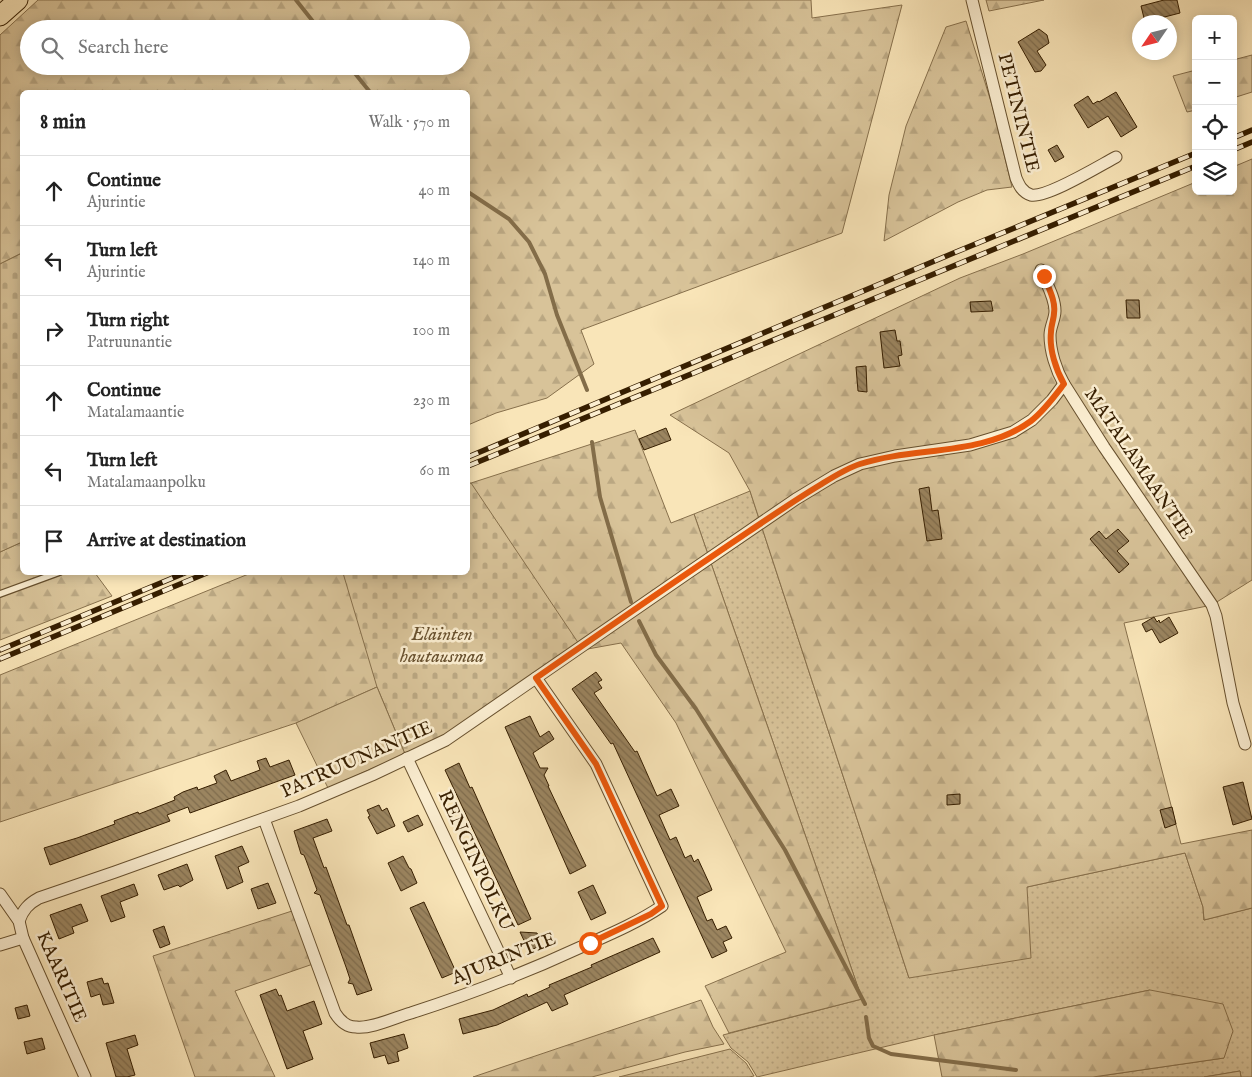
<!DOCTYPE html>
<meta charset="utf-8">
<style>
:root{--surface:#fff;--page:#f6f6f6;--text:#222;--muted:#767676;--line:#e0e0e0}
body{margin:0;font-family:"IM FELL English",serif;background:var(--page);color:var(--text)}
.controls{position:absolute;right:15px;top:15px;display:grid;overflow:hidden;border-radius:8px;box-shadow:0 2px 12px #0003}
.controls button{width:45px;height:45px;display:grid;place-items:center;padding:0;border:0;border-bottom:1px solid var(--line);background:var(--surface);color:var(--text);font:25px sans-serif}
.compass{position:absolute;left:1132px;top:15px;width:45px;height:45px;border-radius:50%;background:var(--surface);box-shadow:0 2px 12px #0003;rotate:235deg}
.stop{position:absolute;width:15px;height:15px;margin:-11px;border:4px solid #ea580c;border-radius:50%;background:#fff}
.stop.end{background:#ea580c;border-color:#fff;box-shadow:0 1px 5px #0008}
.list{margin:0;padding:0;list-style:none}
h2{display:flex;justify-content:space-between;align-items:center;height:65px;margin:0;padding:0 20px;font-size:21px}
h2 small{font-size:16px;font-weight:400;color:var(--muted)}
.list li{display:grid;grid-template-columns:32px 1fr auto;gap:15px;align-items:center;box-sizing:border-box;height:70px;padding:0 20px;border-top:1px solid var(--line)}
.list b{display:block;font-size:19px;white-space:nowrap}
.list p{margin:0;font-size:16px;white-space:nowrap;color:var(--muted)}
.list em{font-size:16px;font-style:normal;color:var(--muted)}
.icon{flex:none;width:28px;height:28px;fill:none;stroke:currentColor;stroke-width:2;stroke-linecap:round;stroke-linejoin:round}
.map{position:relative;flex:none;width:1252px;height:1077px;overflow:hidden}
.search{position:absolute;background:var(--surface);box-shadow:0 2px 12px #0003;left:20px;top:20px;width:450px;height:55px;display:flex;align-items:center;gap:12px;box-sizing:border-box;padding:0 18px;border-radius:28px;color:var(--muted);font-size:19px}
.panel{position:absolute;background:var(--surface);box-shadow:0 2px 12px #0003;left:20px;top:90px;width:450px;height:485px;border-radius:8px}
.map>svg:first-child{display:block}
</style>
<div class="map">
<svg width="1252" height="1077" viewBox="0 0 1252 1077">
<defs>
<pattern id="grass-dots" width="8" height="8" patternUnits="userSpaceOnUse" patternTransform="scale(1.25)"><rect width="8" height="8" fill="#d8c399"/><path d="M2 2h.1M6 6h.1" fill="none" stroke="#baa782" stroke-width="1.8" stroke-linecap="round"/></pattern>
<pattern id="forest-firs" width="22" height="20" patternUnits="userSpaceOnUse" patternTransform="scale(1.25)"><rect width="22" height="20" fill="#d8c399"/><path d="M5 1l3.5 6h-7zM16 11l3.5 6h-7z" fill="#baa782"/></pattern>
<pattern id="cemetery-stones" width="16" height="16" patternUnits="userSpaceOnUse" patternTransform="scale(1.25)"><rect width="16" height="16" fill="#d8c399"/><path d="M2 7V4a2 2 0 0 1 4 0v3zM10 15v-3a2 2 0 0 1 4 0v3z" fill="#baa782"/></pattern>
<pattern id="building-back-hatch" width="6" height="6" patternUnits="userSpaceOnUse" patternTransform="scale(1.25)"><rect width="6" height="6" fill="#9b8560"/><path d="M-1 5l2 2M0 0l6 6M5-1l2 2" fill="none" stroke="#7f6c4d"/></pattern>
</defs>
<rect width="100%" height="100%" fill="#f9e5b8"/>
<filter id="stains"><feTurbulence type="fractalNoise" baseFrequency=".004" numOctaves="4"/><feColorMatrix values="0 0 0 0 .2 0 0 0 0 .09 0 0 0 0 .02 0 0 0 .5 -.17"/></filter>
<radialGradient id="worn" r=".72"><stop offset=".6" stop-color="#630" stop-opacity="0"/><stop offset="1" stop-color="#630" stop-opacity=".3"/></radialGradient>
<!-- grass -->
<g fill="url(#grass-dots)" stroke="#87704c">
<path d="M750,491L909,978L1027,887L1185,853L1203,907L1204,920L1252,908V1077H1241L1240,1071L1204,1077H1093L1224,1058L1150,990L934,1035L757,1077L748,1062L731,1048L723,1035L862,999L694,514Z"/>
<path d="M730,1049L746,1063L754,1076L749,1077H619Z"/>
</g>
<!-- forest -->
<g fill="url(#forest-firs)" stroke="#87704c" fill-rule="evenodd">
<path d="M38,0H811L812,18L902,5L842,233L581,330L594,364L547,398L496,413L468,425V92H22V253L0,264V35ZM29,29H461V66H29Z"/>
<path d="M986,0H1044L989,11Z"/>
<path d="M966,21L992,105L1012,187L987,190L958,202L884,241L889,195L906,126L946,27Z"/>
<path d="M1252,55V92L1233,98V60Z"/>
<path d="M1196,70V110L1187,112L1173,76Z"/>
<path d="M1252,159V580L1212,605L1124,623L1181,844L1252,830V908L1204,920L1203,907L1185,853L1027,887L1031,958L909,978L750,491L729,453L670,415L960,278L1023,254L1196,182V191H1233V167Z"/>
<path d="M635,430L671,523L694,514L862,999L729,1033L705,986L786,952L676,723L621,643L582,650L534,675L405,754L377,687L296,723L0,822V675L251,573L468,572V484Z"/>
<path d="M22,542V572L95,573L112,596L0,640V552Z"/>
<path d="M292,911L313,964L235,991L275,1077H195L153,956Z"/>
<path d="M1150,990L1223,1004L1233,1031L1224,1058L1093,1077H942L934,1035Z"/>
<path d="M701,1000L713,1027L724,1044L685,1052L592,1077H473Z"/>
<path d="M1240,1071L1241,1077H1204Z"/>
</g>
<!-- cemetery -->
<g fill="url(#cemetery-stones)" stroke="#87704c">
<path d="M22,253V542L0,552V264Z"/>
<path d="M471,483L579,644L444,735L405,754L377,687L343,573L468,572V484Z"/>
</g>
<!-- green -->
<path fill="#d8c399" stroke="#87704c" d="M377,687L405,754L328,788L296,723Z"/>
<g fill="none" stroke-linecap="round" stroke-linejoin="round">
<!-- stream -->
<g stroke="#836d49" stroke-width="4">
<path d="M296,0L319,29"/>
<path d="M349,66L370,92"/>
<path d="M468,192L509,219L529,242L545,274L557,315L587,390"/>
<path d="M592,442L600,497L631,602"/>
<path d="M639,621L656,655L696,709L785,850L865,1004"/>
<path d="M866,1017L869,1038L873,1046L891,1054L1016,1070"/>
</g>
</g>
<!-- building -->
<g fill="url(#building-back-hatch)" stroke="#361e00">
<path d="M1164,0H1177L1180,13L1145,22L1141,6Z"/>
<path d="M1039,29L1047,35L1049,43L1037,51L1046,65L1041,71L1035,72L1018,42Z"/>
<path d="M1116,92L1137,127L1121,137L1108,116L1088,128L1074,105L1088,96L1093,104L1098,101L1099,102Z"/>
<path d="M1057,145L1064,157L1055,162L1048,150Z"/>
<path d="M1126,300H1139L1140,318H1127Z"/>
<path d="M991,301L993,311L971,312L970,302Z"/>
<path d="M895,330L897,341H900L902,355L898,356L900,366L884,368L880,332Z"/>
<path d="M866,366L867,392L858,391L856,367Z"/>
<path d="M666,428L671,440L644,450L639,439Z"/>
<path d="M929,487L932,511L938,510L942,539L927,541L919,489Z"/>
<path d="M1118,529L1129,541L1117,551L1129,564L1119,573L1090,539L1099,531L1106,539Z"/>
<path d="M1154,617L1157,622L1159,620L1160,623L1169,617L1178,633L1160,643L1152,629L1146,632L1142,624Z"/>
<path d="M596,672L602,680L598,682L602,688L594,693L635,752L637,751L657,796L671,789L679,806L659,815L670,840L676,837L685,858L691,855L694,862L698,859L710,885L712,890L697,897L707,921L712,919L717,930L726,926L732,938L723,942L727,951L712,958L613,743L611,744L572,689Z"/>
<path d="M530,716L540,737L549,731L554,739L533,753L540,768H548L544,775L549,786H548L586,866L570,874L505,727Z"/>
<path d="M266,758L270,767L289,760L295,775L190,813L188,807L167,815L170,821L50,865L44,848L77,838L115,824L114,821L138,812L139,814L175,800L174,797L183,792L197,787L198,790L217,783L214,776L226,770L231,781L260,770L257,761Z"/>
<path d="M459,763L470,788L472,787L531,919L518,925L445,770Z"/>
<path d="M1243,782L1252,819L1233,825L1223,787Z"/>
<path d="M960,794V804L947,805V795Z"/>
<path d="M379,805L382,811L387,808L395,826L377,834L368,817L370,816L367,810Z"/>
<path d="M1172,807L1176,824L1165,828L1160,810Z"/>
<path d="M418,815L423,825L408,832L403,822Z"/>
<path d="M327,819L332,831L313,838L324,868L326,867L347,925H349L372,990L357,995L353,984L348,983L350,979L346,967L320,895L314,893L317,890L306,860L304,855L301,854L294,831Z"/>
<path d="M242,846L249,862L238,867L243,882L227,889L215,856Z"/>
<path d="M403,856L409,868L411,869L417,883L401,891L388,863Z"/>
<path d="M187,864L193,880L180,887L178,885L164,890L158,875Z"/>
<path d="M268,883L276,903L258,909L251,889Z"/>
<path d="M134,884L138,895L120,902L125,917L111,922L101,896Z"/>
<path d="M593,885L606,913L591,920L578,892Z"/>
<path d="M424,902L456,972L442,978L410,908Z"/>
<path d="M81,904L88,921L72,927L74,933L59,939L50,915Z"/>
<path d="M164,926L170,944L160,948L153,930Z"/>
<path d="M520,932L537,933L542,945L529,951Z"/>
<path d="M653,938L660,952L564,995L568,1004L552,1011L547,1002L497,1025L463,1034L459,1019L493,1010L527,994L528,997L550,987L549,985L592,967L591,965Z"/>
<path d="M102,978L104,984L108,983L114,1003L103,1005L100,994L91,997L87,982Z"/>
<path d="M276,989L279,996L281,995L287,1011L314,1001L322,1024L303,1031L313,1059L287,1069L260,995Z"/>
<path d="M27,1005L30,1016L18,1019L15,1008Z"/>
<path d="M404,1034L408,1048L397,1052L399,1061L388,1064L385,1055L374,1058L370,1043Z"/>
<path d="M135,1035L138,1045L127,1049L135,1075L127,1077H116L106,1043Z"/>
<path d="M42,1038L45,1049L27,1054L24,1042Z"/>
</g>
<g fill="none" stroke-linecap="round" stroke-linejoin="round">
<!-- service casing -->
<g stroke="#67502e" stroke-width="8">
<path id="service" d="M0,594L60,572"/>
</g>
<!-- minor casing -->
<g stroke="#67502e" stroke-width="13">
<g id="minor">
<path d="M972,0L1016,178C1019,185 1022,192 1031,195C1047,198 1099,166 1116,157"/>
<path d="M1041,270C1046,283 1055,297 1055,311C1055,319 1050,327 1050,335C1050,351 1056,370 1064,384"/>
<path d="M407,758L511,978"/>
<path d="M264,819L335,1013C340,1021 347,1027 356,1027C372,1029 396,1017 411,1013C470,994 525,973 581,947C608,935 637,923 662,906L596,764L536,678"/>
<path d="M0,894L19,921L23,938L85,1077"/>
<path d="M19,921C23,910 28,904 39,898L115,872L299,806L372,775L446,740L685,575L796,499L834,476L860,464L895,456L970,445L1013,432L1032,420L1052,400L1064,384L1104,447L1212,605L1216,616L1233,703L1245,744"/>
<path d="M0,945L23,938"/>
</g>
</g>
<!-- trunk casing -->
<g stroke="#361e00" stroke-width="21">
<path id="trunk" d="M0,16L18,0"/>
</g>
<!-- service -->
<use href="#service" stroke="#fbeed1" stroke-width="5.5"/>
<!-- minor -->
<use href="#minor" stroke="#fbeed1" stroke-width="11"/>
<!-- trunk -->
<use href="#trunk" stroke="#f9e5b8" stroke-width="19"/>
<!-- rail casing -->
<g stroke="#361e00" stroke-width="5.5">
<g id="rail">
<path d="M1233,138L1252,130"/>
<path d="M1233,150L1252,142"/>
<path d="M468,457L956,252L1196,153"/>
<path d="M468,466L1196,166"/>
<path d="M0,650L187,572"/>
<path d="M0,659L209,572"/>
</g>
</g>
<!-- rail -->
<use href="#rail" stroke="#fbeed1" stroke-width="4" stroke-dasharray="11" stroke-linecap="butt"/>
</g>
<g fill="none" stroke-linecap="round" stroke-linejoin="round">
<!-- route -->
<path stroke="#ea580c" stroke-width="6" d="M590,943L651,914L662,906L596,764L536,678C606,629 677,580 748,532C772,516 795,500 820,485C833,477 847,468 860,464C916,446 982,457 1031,421C1044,411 1054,397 1064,384C1056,370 1049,349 1051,332C1051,325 1054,319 1054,313C1056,301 1048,287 1044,276"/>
</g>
<g text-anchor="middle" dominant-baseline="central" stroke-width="5" stroke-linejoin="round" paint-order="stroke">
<!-- street labels -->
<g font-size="19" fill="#361e00" stroke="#fbeed1">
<text transform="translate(1018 113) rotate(76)">PETININTIE</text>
<text transform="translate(1138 464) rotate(56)">MATALAMAANTIE</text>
<text transform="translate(357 760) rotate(-24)">PATRUUNANTIE</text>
<text transform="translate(475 861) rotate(65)">RENGINPOLKU</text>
<text transform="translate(504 959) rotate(-22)">AJURINTIE</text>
<text transform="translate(61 977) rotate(66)">KAARITIE</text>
</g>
<!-- park labels -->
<g font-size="19" font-style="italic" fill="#67502e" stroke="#fbeed1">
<text x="442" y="635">Eläinten<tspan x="442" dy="22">hautausmaa</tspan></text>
</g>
</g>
<rect width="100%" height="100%" filter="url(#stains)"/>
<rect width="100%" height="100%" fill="url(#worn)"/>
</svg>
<div class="controls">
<button>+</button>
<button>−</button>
<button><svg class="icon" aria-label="locate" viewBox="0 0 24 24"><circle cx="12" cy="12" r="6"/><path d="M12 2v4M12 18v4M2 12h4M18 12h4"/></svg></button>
<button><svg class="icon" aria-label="layers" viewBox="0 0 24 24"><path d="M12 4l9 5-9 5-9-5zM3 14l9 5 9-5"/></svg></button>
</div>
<svg class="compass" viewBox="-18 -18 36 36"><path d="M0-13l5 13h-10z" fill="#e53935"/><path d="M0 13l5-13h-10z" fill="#767676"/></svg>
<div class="stop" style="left:590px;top:943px"></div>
<div class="stop end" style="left:1044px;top:276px"></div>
<div class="search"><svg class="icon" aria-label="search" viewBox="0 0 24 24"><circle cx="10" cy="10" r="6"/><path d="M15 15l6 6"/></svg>Search here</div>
<section class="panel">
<h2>8 min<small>Walk · 570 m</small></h2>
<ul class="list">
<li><svg class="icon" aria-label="ahead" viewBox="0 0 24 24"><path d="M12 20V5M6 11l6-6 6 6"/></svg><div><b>Continue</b><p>Ajurintie</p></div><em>40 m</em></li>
<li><svg class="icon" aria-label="left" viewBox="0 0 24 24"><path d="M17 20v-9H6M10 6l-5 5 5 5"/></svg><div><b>Turn left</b><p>Ajurintie</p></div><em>140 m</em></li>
<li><svg class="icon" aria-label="right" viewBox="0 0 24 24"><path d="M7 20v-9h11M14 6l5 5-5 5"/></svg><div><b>Turn right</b><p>Patruunantie</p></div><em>100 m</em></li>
<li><svg class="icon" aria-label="ahead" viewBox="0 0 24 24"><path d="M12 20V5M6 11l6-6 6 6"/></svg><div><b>Continue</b><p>Matalamaantie</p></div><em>230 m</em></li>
<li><svg class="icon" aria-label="left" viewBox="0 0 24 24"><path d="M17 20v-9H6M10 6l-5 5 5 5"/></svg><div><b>Turn left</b><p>Matalamaanpolku</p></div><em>60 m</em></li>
<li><svg class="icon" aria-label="arrive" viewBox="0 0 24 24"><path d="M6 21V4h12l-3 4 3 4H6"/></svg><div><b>Arrive at destination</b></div></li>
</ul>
</section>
</div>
